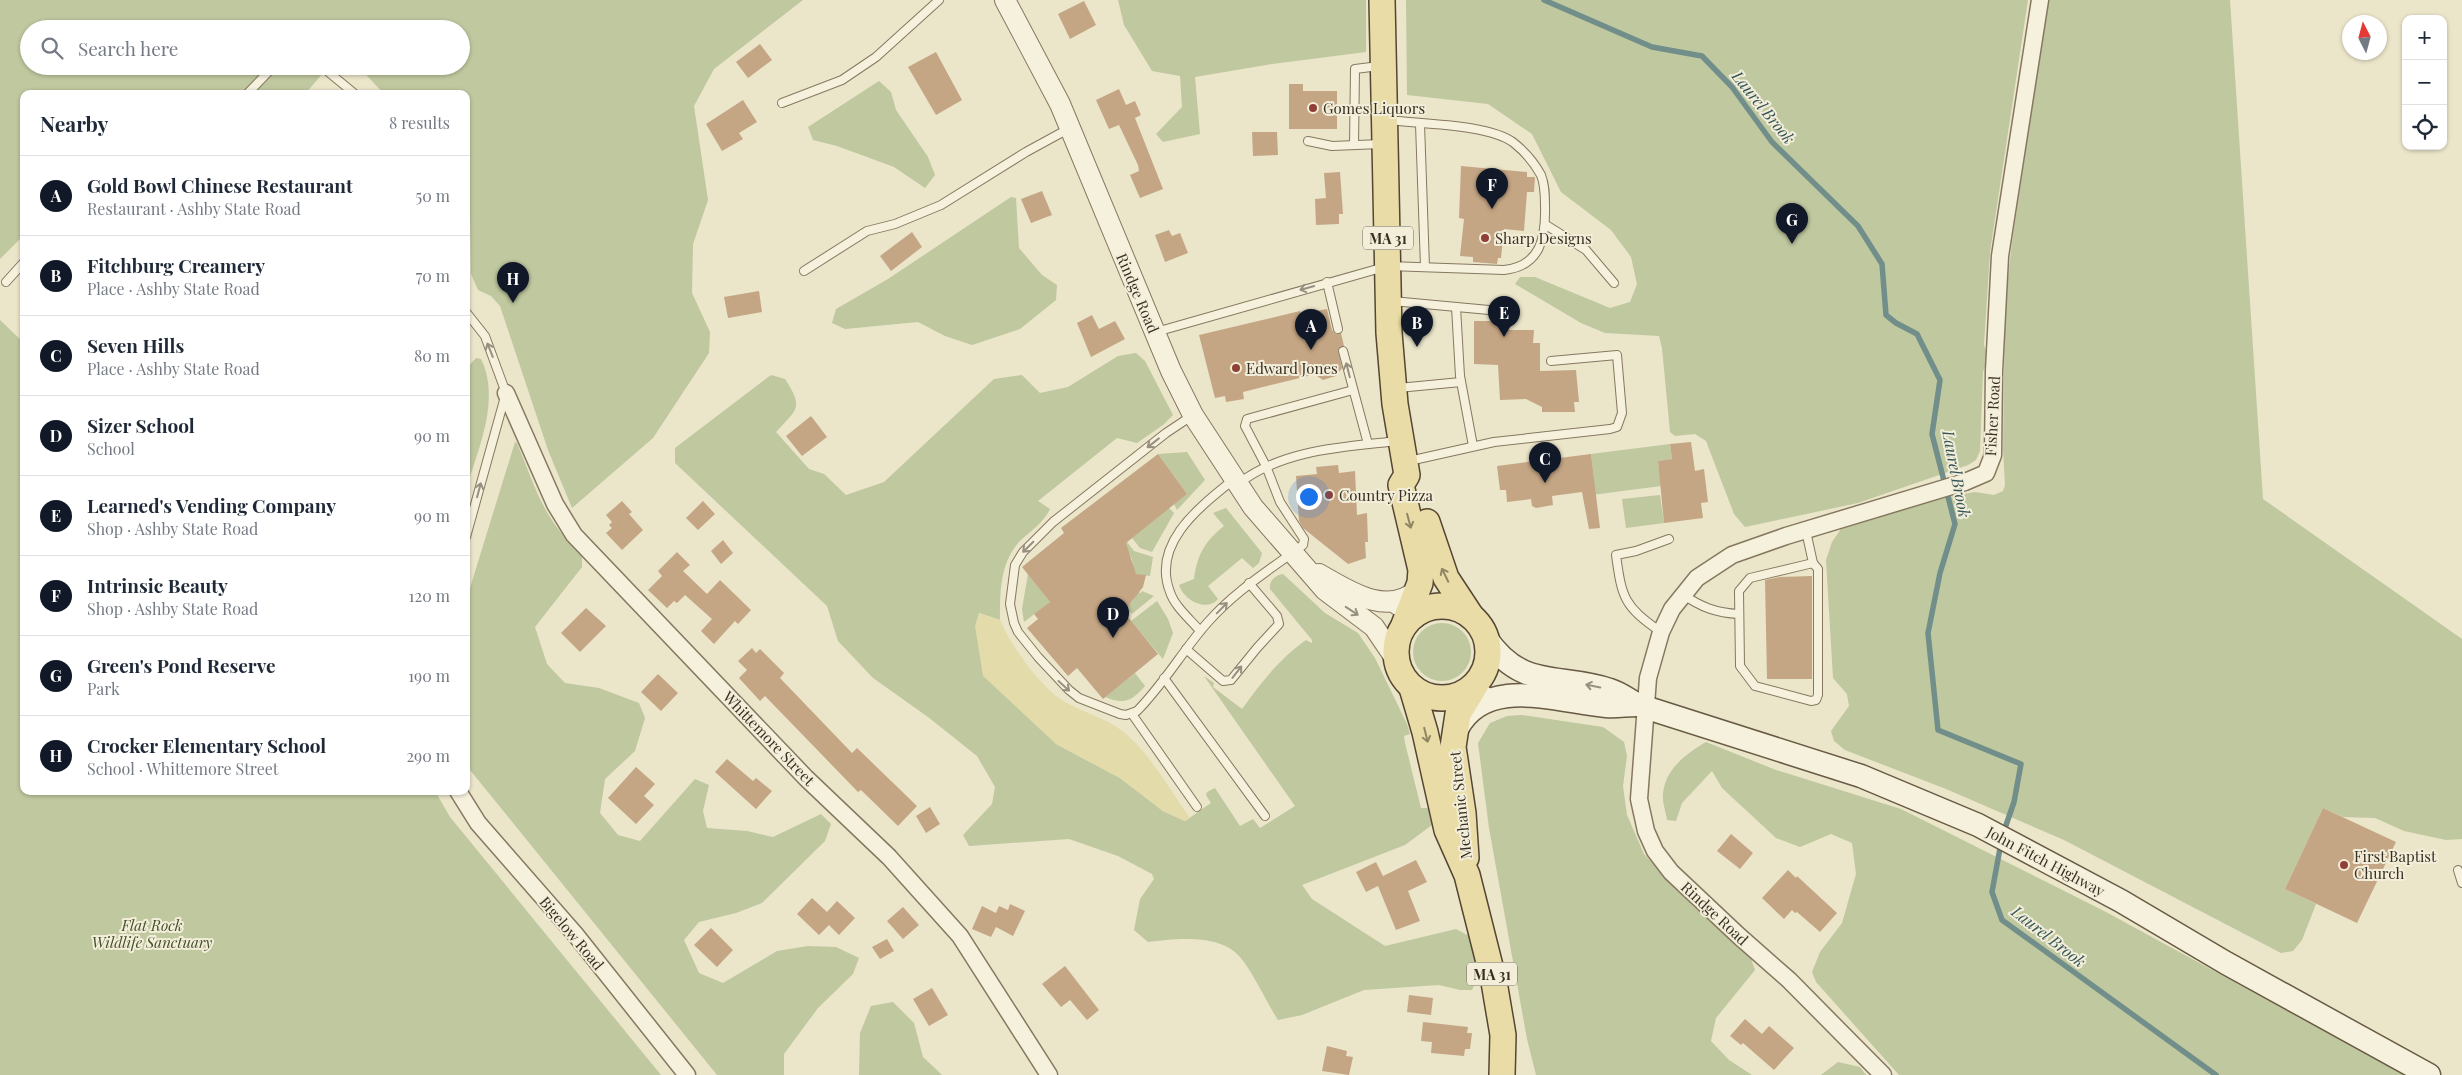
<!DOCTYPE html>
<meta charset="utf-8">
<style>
:root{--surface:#fff;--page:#f2f2f3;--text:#1f2937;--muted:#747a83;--line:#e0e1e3;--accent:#111827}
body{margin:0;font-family:"Playfair Display",serif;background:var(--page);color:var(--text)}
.controls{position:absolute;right:15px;top:15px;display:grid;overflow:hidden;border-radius:10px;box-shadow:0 1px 4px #0004}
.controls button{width:45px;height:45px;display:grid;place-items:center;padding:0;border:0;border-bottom:1px solid var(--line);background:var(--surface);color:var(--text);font:25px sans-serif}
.compass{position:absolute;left:2342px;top:15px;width:45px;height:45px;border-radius:50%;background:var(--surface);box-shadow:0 1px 4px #0004;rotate:354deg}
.you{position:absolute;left:1308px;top:496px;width:18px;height:18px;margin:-12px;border:4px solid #fff;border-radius:50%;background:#1a73e8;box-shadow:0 0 0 8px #1a73e833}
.badge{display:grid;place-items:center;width:32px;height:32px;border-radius:50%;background:var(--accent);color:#fff;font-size:16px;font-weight:700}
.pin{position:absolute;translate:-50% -41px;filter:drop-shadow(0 1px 2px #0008)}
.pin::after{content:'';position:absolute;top:26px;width:18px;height:15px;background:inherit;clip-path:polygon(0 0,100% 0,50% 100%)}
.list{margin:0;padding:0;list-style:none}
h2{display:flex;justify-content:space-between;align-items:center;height:65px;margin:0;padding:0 20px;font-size:21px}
h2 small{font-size:16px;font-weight:400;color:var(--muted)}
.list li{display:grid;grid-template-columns:32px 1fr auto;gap:15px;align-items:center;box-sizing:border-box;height:80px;padding:0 20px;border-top:1px solid var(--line)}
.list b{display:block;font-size:19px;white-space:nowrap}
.list p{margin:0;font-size:16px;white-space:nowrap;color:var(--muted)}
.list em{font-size:16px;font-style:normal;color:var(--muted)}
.icon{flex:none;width:28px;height:28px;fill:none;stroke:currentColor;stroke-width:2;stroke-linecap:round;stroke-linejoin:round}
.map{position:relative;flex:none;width:2462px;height:1075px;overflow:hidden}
.search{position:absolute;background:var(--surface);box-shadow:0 1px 4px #0004;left:20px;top:20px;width:450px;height:55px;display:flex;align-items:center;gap:12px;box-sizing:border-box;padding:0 18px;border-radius:28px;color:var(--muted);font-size:19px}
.panel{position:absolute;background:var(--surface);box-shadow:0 1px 4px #0004;left:20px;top:90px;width:450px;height:705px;border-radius:10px}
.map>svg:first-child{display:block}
</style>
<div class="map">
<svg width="2462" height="1075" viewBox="0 0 2462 1075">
<rect width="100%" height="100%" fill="#ebe5ca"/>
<!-- green -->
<g fill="#bfc89f">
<path d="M0,0H803L714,69L694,106L708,200L693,244L692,293L710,332L709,353L653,438L572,508L548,450L500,306L491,296L478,290L471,274L470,217L466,194V94H384L358,66H461V29H29V66H329L305,94H235L232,91L229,94H24V235L0,259Z"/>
<path d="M1118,0H1366V52L1272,64L1195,77L1200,134L1163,142L1156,134L1182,107L1180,76L1152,71L1124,25Z"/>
<path d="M1406,0H2028L1990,252L1984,345L1988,357L1983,372L1980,451L1976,460L1968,465L1858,503L1745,527L1734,514L1706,441L1695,434L1675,436L1670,432L1662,348L1659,336L1605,333L1581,323L1515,284L1520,277H1535L1610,308L1630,302L1637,284L1631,257L1611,230L1561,192L1532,134L1488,104L1407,95Z"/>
<path d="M2048,0H2230L2263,499L2462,639V839L2446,840L2404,831L2375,818L2343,817L2323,808L2285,889L2316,904L2302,940L2293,951L2281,953L2064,840L1946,789L1845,750L1834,741L1831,731L1849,706L1847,694L1833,678L1826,560L1832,542L1841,529L1937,499L1975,492L1994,495L2003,491L2005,485L2003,449L2005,301L2013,235Z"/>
<path d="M879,81L891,92L896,110L928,157L935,175L925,188L894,167L837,146L813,140L808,127Z"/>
<path d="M1011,197L1016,198L1019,248L1042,275L1057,285L1056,300L1020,329L972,345L945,336L918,322L845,329L832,323L836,309L888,279Z"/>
<path d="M0,320L24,343V791H435L450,817L661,1075H0Z"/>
<path d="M1136,353L1145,361L1173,415L1163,425L1137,443L1117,438L1038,501L1050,509C1044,522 1031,531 1021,540C1000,561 1000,591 1000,620L979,613L1056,744L1120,778L1163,811L1185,821L1211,803L1206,795L1207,792L1215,788L1240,826L1253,819L1260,828L1295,806L1204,676L1214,683L1213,687L1242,709C1262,682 1279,659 1306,640L1312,643V640L1270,589C1269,581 1275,575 1283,574L1325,613L1358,633L1375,658L1407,724L1410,734L1404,736L1405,743L1421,808H1433L1436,822L1405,845L1302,885L1312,899L1385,946L1456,929L1471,937L1477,979L1472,990H1460L1439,985L1364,990L1302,1015L1278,1020C1266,1001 1254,974 1240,957C1219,933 1176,939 1148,942L1134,930L1140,899L1154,879L1152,874L1118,856L1069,839L969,846L963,835L992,804L995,787L977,756L928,717L873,678L838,641L827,606L675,463V448L771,375L785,379C804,408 797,409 776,432L809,469L824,474L846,495L884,482L994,379L1022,375L1040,393L1068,387L1118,356Z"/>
<path d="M476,358L481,359C501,399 478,450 466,489V369Z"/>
<path d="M515,442L517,443C535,486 544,523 582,553V567L535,627L547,664L565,683L599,688L639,703L645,718L635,751L605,779L600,813L618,835L640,841L695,779L709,785L703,811L707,828L747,831L773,837L821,814L831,824L825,841L762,903L736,913L699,922L684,940L699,973L723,983L777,951L808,946L836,947L859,958L853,974L818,1008L784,1054V1075H717L466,765V601Z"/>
<path d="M1670,444L1672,459L1658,461L1661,486L1592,495L1590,479H1594L1591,454Z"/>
<path d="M1187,452L1205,480L1177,510L1174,504L1187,494L1158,454Z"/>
<path d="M1660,495L1664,523L1626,528L1622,499Z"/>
<path d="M1169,508L1174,513L1152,552L1140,548L1132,538Z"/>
<path d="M1226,508L1262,553L1259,563L1253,568L1242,558L1208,586L1218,599C1206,613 1183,599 1179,585L1194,579C1197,555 1205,541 1224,526L1213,513Z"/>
<path d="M1127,542L1134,551L1153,557L1150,576L1134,574L1132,559L1124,544Z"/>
<path d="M1028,574L1050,602L1024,622L1022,609Z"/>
<path d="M1142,591L1154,596L1132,614L1130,612L1126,615L1123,611L1133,601L1138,592L1141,593Z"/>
<path d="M1157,601L1168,619L1173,633L1163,659L1131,621Z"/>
<circle cx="1442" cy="652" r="29"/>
<path d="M1135,673L1145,686C1132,701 1124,705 1105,697Z"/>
<path d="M1522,715L1603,727L1624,742L1627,756L1623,786L1627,815L1644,854L1694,907L1750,956L1755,970L1716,1018L1711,1041L1729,1060L1752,1075H1536L1527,1039L1489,828L1478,743L1490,723L1507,716Z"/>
<path d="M1706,742L1776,770L1901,809L2106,912L2405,1075H1899L1816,982L1812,972L1820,952L1842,923L1856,874L1852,843L1831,834L1800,847L1776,838L1722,788L1712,771L1682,803L1676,821L1667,820C1666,812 1662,802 1663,794C1665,769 1686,754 1706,742Z"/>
<path d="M893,1002L914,1023L923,1057L942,1075H859L860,1033L871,1006Z"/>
<path d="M1838,1062L1860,1067L1866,1075H1821Z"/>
</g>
<!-- sand -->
<path fill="#e3dbaa" d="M979,613L1000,620C1010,644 1038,683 1060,699C1080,712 1106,717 1125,733C1151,755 1170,790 1190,818L1185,821L1163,811L1120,778L1056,744L983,676L975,626Z"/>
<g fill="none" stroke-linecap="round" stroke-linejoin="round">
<!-- stream -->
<g stroke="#718e8a" stroke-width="5.5">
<path d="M1544,0L1652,47L1702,56L1732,87L1772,142L1858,226L1882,264L1886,315L1896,323L1917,334L1940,380L1932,434L1955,524L1940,573L1928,633L1938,730L2021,764L2014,802L2003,834"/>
<path d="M2001,843L1992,892L2002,920L2216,1075"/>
</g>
</g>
<!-- building -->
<g fill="#c5a684">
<path d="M1084,1L1096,25L1070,39L1058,14Z"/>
<path d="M760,44L772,60L748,78L736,62Z"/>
<path d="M936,52L962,100L936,115L908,67Z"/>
<path d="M1289,84H1303V91H1337V129H1289Z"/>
<path d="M1119,89L1126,105L1135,101L1141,115L1135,118L1163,189L1140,198L1130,175L1139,171L1138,165L1119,125L1109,129L1096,100Z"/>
<path d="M743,100L757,122L739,133L743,139L722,151L706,124Z"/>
<path d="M1252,132H1277L1278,155L1253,156Z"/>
<path d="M1461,166L1527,172V177H1535L1534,192H1527L1524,231L1504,229L1501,258H1498L1497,264L1473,262V257L1460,256L1464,219L1459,218Z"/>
<path d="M1340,172L1343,214H1339V224L1316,225L1315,199L1326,198L1324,173Z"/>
<path d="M1042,191L1052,215L1031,223L1021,199Z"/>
<path d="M1169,230L1172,236L1180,233L1188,253L1165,262L1155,235Z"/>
<path d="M912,232L922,247L891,271L880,256Z"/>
<path d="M759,291L762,312L728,318L724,297Z"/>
<path d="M1327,309L1332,330L1336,334L1341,333L1344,346L1338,350L1342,368L1336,376L1323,380L1314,374L1304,377L1243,392L1244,399L1226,402L1225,396L1215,398L1199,335L1300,311L1301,314Z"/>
<path d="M1092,315L1099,329L1115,321L1125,339L1091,357L1077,323Z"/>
<path d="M1474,321H1507V330H1534L1533,343H1540V371L1576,370L1579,402H1574L1575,412H1542V407L1526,399L1500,400L1498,365L1474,364Z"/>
<path d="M811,416L827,437L802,456L786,436Z"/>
<path d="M1691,442L1695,471L1704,469L1708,502L1701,503L1703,518L1664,523L1658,461L1672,459L1670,444Z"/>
<path d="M1158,454L1187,494L1126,543L1136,574L1146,575L1143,587L1124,612L1158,654L1103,699L1077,668L1068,676L1027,628L1038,619L1034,614L1050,602L1022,567L1064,533L1061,528Z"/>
<path d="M1591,454L1600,528L1589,529L1582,492L1552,496L1553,505L1536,508L1532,506L1531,499L1507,502L1506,490H1500L1497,466Z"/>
<path d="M1338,465L1339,473L1355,471L1357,515L1367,513L1368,542H1365L1366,558L1348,564L1303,528L1299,521L1296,476L1317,474L1316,467Z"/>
<path d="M622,501L632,512L629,514L643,530L622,550L606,533L612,528L609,525L612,522L606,515Z"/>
<path d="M703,501L715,514L698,530L686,518Z"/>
<path d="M723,540L733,553L721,564L711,551Z"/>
<path d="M677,552L690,565L683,571L707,594L720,580L751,610L738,624L735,621L714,644L701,631L712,619L685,595L677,603L674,601L667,608L648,590L662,576L658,571Z"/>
<path d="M1812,576V679H1767L1765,580L1780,577Z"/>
<path d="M586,608L606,626L580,652L561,633Z"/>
<path d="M752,648L756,653L760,649L784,673L780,678L852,753L857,748L917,806L898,826L861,790L858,792L765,696L760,701L739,678L747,670L738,661Z"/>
<path d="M658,674L678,693L661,711L641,692Z"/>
<path d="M727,759L753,781L756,778L772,791L756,809L715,772Z"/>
<path d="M636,767L655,784L644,796L654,805L636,824L608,798Z"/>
<path d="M930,807L940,824L926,833L916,816Z"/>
<path d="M2323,808L2396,842L2357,923L2285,889Z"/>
<path d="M1731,834L1753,853L1740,869L1717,851Z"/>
<path d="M1416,860L1427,882L1408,891L1420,921L1396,930L1378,886L1366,892L1356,872L1376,862L1383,876Z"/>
<path d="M1788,870L1796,878L1797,876L1837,913L1820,932L1797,912L1795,913L1792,910L1784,919L1762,898Z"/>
<path d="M812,898L827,912L837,901L855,918L839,935L829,925L819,935L797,914Z"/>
<path d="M1010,904L1025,911L1013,936L996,927L991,937L972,929L982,906L996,913L999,906L1008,910Z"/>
<path d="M903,907L919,925L903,939L887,921Z"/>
<path d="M711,928L733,950L717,967L694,945Z"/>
<path d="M887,939L894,951L880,959L872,947Z"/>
<path d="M1065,966L1099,1010L1087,1020L1070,1000L1061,1007L1042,984Z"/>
<path d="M932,988L948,1015L929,1026L913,999Z"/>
<path d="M1409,995L1433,998L1431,1015L1407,1012Z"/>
<path d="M1745,1019L1762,1034L1769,1026L1794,1048L1774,1070L1743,1043L1741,1045L1730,1036Z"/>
<path d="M1423,1022L1468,1027L1467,1033H1472L1470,1049H1465L1464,1056L1431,1053L1432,1042L1421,1041Z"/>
<path d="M1327,1046L1347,1051L1346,1056L1353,1057L1349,1075L1322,1071Z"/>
</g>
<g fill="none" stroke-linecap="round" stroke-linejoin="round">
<!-- service casing -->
<g stroke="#867860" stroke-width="10">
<g id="service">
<path d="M321,66L355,94"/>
<path d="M247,94L274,66"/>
<path d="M782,103L842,80L876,57L939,0"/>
<path d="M1420,124L1425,267"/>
<path d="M1308,141L1332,146L1381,144"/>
<path d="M1354,145L1355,69L1379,66"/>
<path d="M1546,225L1586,250L1614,283"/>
<path d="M804,271L867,231L895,224L941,205L1026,152L1070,128"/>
<path d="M6,282L24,262"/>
<path d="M1327,282L1338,329"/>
<path d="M1392,301L1489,310"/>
<path d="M1456,307L1460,376L1473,446"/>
<path d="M466,312L485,336L506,393L466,537"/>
<path d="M1156,332L1388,266L1504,270C1541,266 1546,237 1545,205C1545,195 1545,185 1541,175C1535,164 1524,151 1514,143C1490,124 1420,124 1388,120"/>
<path d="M1343,351L1368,444"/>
<path d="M1398,388L1461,382"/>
<path d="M1193,415L1166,433L1053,522L1023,552L1015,565L1010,604L1014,623L1018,632L1038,657L1069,690L1079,698L1120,714L1126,715L1137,711C1164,684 1183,650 1208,622C1236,590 1270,570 1303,545L1304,539L1280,502L1266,466L1245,426L1247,419L1353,390"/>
<path d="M1409,461L1494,442L1610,429L1617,427L1622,413L1617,355L1551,361"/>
<path d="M1238,484C1283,449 1344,447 1398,441"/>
<path d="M1806,531L1813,563"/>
<path d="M1813,563L1818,569V695L1816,700L1811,701L1755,686L1740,666L1739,591L1750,578Z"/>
<path d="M1682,594C1701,607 1716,613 1739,614"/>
<path d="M1200,631C1190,619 1175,607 1170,592C1151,543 1201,506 1233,480"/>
<path d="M1661,632C1624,606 1622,599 1616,555L1636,551L1669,539"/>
<path d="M1186,649L1223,681L1231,680L1257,648L1279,624L1277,616L1249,583"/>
<path d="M1164,678L1265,816"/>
<path d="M1132,714L1197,807"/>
<path d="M2458,870L2462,883"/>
</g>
</g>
<!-- minor casing -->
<g stroke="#867860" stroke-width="19">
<g id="minor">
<path d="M506,393L555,504L574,535L806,778L889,857L960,936L1049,1075"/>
<path d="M458,791L478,823L575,934L687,1075"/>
<path d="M1883,1075L1789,980L1739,936L1671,872L1655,851L1646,831L1639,799L1648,678L1661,632L1672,609L1697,578L1732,555L1786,536L1965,482L1986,473L1993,455L1994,371L2000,256L2040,0"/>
</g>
</g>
<!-- tertiary casing -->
<g stroke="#867860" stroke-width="22">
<g id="tertiary">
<path d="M1005,0L1060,104L1171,371L1193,415L1253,507L1325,590L1374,627L1395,658"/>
<path d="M1319,574C1349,591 1386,617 1418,590"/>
<path d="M1398,605L1436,606"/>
</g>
</g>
<!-- secondary casing -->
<g stroke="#685a43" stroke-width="25">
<g id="secondary">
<path d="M1486,638C1522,691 1559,673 1610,690C1620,693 1629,700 1638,705L1861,776L1978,825L2121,901L2226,963L2429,1075"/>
<path d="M1446,699L1482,696"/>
<path d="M1457,729C1485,674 1559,702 1606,706C1616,707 1627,705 1637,705"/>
</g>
</g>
<!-- primary casing -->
<g stroke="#544633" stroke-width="28">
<g id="primary">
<path d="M1382,0L1389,333L1395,404L1407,475L1401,485L1421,570L1420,583L1404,625"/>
<path d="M1427,522L1446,578L1471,616"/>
<circle cx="1442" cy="652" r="46"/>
<path d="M1412,688L1425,732L1447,830L1467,875L1494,982L1503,1035L1502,1075"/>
<path d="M1466,858L1463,813L1453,747L1458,714L1476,684"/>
</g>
</g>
<!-- service -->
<use href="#service" stroke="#f6f1dd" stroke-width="8"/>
<!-- minor -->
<use href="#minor" stroke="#f6f1dd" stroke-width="16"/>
<!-- tertiary -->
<use href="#tertiary" stroke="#f6f1dd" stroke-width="20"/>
<!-- secondary -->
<use href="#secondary" stroke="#f6f1dd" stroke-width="22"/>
<!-- primary -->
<use href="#primary" stroke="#e9dca6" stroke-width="25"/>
</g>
<!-- one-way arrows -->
<defs><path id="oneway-shaft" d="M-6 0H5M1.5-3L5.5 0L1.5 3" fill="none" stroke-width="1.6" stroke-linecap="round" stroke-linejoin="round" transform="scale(1.25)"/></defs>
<g stroke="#979080">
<use href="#oneway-shaft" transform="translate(1307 288) rotate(164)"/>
<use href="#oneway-shaft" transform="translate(490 350) rotate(-112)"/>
<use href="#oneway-shaft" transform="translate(1348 370) rotate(-104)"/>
<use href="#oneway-shaft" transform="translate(1153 443) rotate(142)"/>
<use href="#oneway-shaft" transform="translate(479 490) rotate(-75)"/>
<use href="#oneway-shaft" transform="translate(1028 547) rotate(135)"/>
<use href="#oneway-shaft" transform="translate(1222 608) rotate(-46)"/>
<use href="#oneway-shaft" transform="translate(1352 611) rotate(33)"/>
<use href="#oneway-shaft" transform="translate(1237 672) rotate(-52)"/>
<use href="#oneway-shaft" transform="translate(1064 686) rotate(42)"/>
<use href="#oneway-shaft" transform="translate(1593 686) rotate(-168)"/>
</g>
<g stroke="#908664">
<use href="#oneway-shaft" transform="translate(1409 521) rotate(75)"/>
<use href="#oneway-shaft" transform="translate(1445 575) rotate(-116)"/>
<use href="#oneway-shaft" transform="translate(1426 735) rotate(76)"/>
</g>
<!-- markers -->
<g fill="#8f3f36" stroke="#f3eed9" stroke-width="2">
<circle cx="1313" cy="108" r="5"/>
<circle cx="1485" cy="238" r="5"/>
<circle cx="1236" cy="368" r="5"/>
<circle cx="1329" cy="495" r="5"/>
<circle cx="2344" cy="865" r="5"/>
</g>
<g text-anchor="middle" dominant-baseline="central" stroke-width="4" stroke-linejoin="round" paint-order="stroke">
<!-- shield labels -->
<g fill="#f3eed9" stroke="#706859" stroke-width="1">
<rect x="1363" y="226.5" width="50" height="23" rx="4"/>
<rect x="1467" y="962.5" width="50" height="23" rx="4"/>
</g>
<g font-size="14" font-weight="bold" fill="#382f22">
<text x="1388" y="238">MA 31</text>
<text x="1492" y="974">MA 31</text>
</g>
<!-- poi labels -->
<g font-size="15" fill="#382f22" stroke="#f3eed9" text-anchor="start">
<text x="1323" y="108">Gomes Liquors</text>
<text x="1495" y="238">Sharp Designs</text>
<text x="1246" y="368">Edward Jones</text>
<text x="1339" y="495">Country Pizza</text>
<text x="2354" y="856">First Baptist<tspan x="2354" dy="17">Church</tspan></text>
</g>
<!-- street labels -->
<g font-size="15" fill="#382f22" stroke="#f3eed9">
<text transform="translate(1138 293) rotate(67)">Rindge Road</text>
<text transform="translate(1992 416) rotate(-87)">Fisher Road</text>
<text transform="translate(769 738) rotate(46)">Whittemore Street</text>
<text transform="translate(1460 805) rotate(-96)">Mechanic Street</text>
<text transform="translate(2046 861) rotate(28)">John Fitch Highway</text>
<text transform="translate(1715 913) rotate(43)">Rindge Road</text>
<text transform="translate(572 933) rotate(50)">Bigelow Road</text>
</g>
<!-- park labels -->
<g font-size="15" font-style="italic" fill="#44522b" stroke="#f3eed9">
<text x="152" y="925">Flat Rock<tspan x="152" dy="17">Wildlife Sanctuary</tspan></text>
</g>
<!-- water labels -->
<g font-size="16" font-style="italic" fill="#335456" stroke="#f3eed9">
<text transform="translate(1764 107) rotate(51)">Laurel Brook</text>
<text transform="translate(1957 474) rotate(79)">Laurel Brook</text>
<text transform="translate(2049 936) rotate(38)">Laurel Brook</text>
</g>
</g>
</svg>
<div class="controls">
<button>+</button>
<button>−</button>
<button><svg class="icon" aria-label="locate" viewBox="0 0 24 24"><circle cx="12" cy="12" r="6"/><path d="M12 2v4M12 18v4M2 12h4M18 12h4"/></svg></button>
</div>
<svg class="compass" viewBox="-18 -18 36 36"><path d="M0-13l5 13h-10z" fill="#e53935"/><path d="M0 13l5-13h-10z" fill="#747a83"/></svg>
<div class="you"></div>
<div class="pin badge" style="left:1311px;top:350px">A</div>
<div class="pin badge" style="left:1417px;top:347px">B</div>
<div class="pin badge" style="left:1545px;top:483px">C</div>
<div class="pin badge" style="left:1113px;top:638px">D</div>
<div class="pin badge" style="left:1504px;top:337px">E</div>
<div class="pin badge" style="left:1492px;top:209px">F</div>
<div class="pin badge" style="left:1792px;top:244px">G</div>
<div class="pin badge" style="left:513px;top:303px">H</div>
<div class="search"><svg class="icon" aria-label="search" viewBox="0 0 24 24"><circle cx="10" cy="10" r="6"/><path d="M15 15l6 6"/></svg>Search here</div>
<section class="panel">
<h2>Nearby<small>8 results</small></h2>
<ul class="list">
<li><span class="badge">A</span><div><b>Gold Bowl Chinese Restaurant</b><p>Restaurant · Ashby State Road</p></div><em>50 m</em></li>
<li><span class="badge">B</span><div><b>Fitchburg Creamery</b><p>Place · Ashby State Road</p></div><em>70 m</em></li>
<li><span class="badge">C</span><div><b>Seven Hills</b><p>Place · Ashby State Road</p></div><em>80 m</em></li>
<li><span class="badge">D</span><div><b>Sizer School</b><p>School</p></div><em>90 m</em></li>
<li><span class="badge">E</span><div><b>Learned's Vending Company</b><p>Shop · Ashby State Road</p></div><em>90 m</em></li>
<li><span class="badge">F</span><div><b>Intrinsic Beauty</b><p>Shop · Ashby State Road</p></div><em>120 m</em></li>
<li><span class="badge">G</span><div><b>Green's Pond Reserve</b><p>Park</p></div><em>190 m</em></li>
<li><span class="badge">H</span><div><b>Crocker Elementary School</b><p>School · Whittemore Street</p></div><em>290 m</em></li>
</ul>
</section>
</div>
